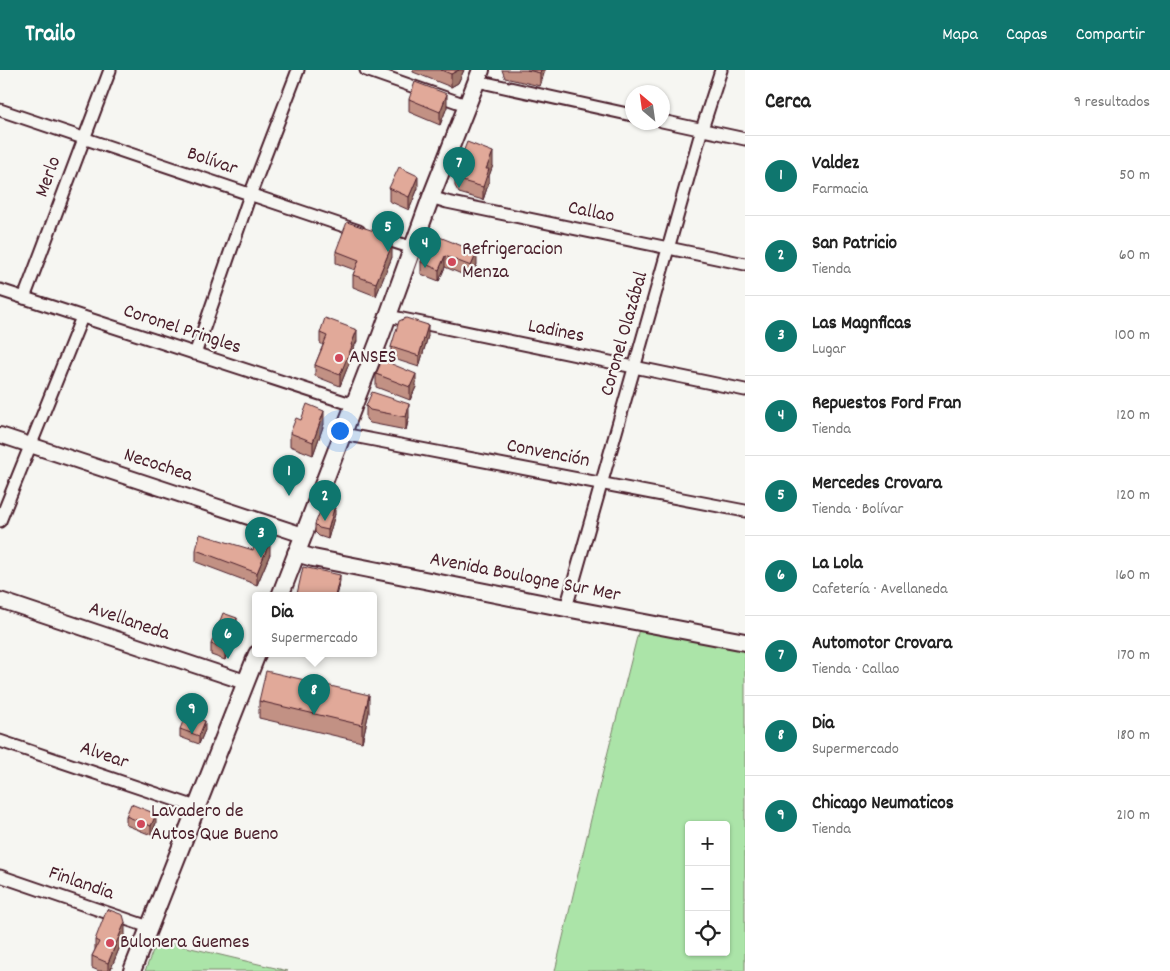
<!DOCTYPE html>
<html lang="es">
<meta charset="utf-8">
<style>
:root{--surface:#fff;--page:#f6f6f6;--text:#222;--muted:#767676;--line:#e0e0e0;--accent:#0f766e}
body{margin:0;font-family:Dekko,sans-serif;background:var(--page);color:var(--text)}
.controls{position:absolute;right:15px;bottom:15px;display:grid;overflow:hidden;border-radius:5px;box-shadow:0 1px 4px #0004}
.controls button{width:45px;height:45px;display:grid;place-items:center;padding:0;border:0;border-bottom:1px solid var(--line);background:var(--surface);color:var(--text);font:25px sans-serif}
.compass{position:absolute;left:625px;top:15px;width:45px;height:45px;border-radius:50%;background:var(--surface);box-shadow:0 1px 4px #0004;rotate:331deg}
.you{position:absolute;left:339px;top:360px;width:18px;height:18px;margin:-12px;border:4px solid #fff;border-radius:50%;background:#1a73e8;box-shadow:0 0 0 8px #1a73e833}
.badge{display:grid;place-items:center;width:32px;height:32px;border-radius:50%;background:var(--accent);color:#fff;font-size:16px;font-weight:700}
.pin{position:absolute;translate:-50% -41px;filter:drop-shadow(0 1px 2px #0008)}
.pin::after{content:'';position:absolute;top:26px;width:18px;height:15px;background:inherit;clip-path:polygon(0 0,100% 0,50% 100%)}
.popup{position:absolute;left:252px;top:522px;width:125px;height:65px;box-sizing:border-box;display:grid;place-content:center;border-radius:5px;background:var(--surface);filter:drop-shadow(0 1px 4px #0005);font-size:16px;white-space:nowrap;color:var(--muted)}
.popup b{font-size:19px;color:var(--text)}
.popup::after{content:'';position:absolute;left:50%;top:100%;margin-left:-10px;border:10px solid transparent;border-top-color:var(--surface)}
.list{margin:0;padding:0;list-style:none}
h2{display:flex;justify-content:space-between;align-items:center;height:65px;margin:0;padding:0 20px;font-size:21px}
h2 small{font-size:16px;font-weight:400;color:var(--muted)}
.list li{display:grid;grid-template-columns:32px 1fr auto;gap:15px;align-items:center;box-sizing:border-box;height:80px;padding:0 20px;border-top:1px solid var(--line)}
.list b{display:block;font-size:19px;white-space:nowrap}
.list p{margin:0;font-size:16px;white-space:nowrap;color:var(--muted)}
.list em{font-size:16px;font-style:normal;color:var(--muted)}
.icon{flex:none;width:28px;height:28px;fill:none;stroke:currentColor;stroke-width:2;stroke-linecap:round;stroke-linejoin:round}
.map{position:relative;flex:none;width:745px;height:901px;overflow:hidden}
header{display:flex;align-items:center;gap:30px;box-sizing:border-box;height:70px;padding:0 25px;background:var(--accent);color:#fff}
header strong{font-size:24px}
nav{display:flex;gap:28px;margin-inline-start:auto;font-size:18px}
main{display:flex}
aside{flex:1;background:var(--surface)}
.map>svg:first-child{display:block}
</style>
<header>
<strong>Trailo</strong>
<nav><a>Mapa</a><a>Capas</a><a>Compartir</a></nav>
</header>
<main>
<div class="map">
<svg width="745" height="901" viewBox="0 0 745 901">
<rect width="100%" height="100%" fill="#f6f6f2"/>
<filter id="ink" filterUnits="userSpaceOnUse"><feTurbulence type="fractalNoise" baseFrequency=".02" numOctaves="2"/><feDisplacementMap in="SourceGraphic" scale="10" xChannelSelector="R" yChannelSelector="G"/><feConvolveMatrix kernelMatrix="1 2 1 2 8 2 1 2 1" color-interpolation-filters="sRGB"/></filter>
<g filter="url(#ink)">
<!-- green -->
<g fill="#abe4a8" stroke="#7a826a" fill-rule="evenodd">
<path d="M639,559L745,580V901H555L592,745ZM689,755H726V882H689Z"/>
<path d="M157,870L288,901H145Z"/>
</g>
<g fill="none" stroke-linecap="round" stroke-linejoin="round">
<!-- minor casing -->
<g stroke="#4a1f2b" stroke-width="15">
<g id="minor">
<path d="M366,0L466,35"/>
<path d="M477,11L632,45"/>
<path d="M0,40L359,161"/>
<path d="M662,51L745,69"/>
<path d="M431,127L447,132L745,194"/>
<path d="M376,166L413,178"/>
<path d="M0,220L354,335"/>
<path d="M24,228L110,0"/>
<path d="M388,246L745,320"/>
<path d="M195,284L250,125L298,0"/>
<path d="M343,364L745,441"/>
<path d="M0,451L82,247"/>
<path d="M566,538L702,59L721,0"/>
<path d="M0,671L196,737"/>
<path d="M0,806L149,857"/>
</g>
</g>
<!-- tertiary casing -->
<g stroke="#4a1f2b" stroke-width="18">
<g id="tertiary">
<path d="M0,365L303,465"/>
<path d="M0,530L245,612"/>
</g>
</g>
<!-- secondary casing -->
<g stroke="#4a1f2b" stroke-width="20">
<g id="secondary">
<path d="M296,483L313,488L566,538L745,572"/>
<path d="M280,526L381,265L431,127L481,0"/>
<path d="M132,901L257,584"/>
</g>
</g>
<!-- minor -->
<use href="#minor" stroke="#f6f6f2" stroke-width="11"/>
<!-- tertiary -->
<use href="#tertiary" stroke="#f6f6f2" stroke-width="14"/>
<!-- secondary -->
<use href="#secondary" stroke="#f6f6f2" stroke-width="16"/>
</g>
<!-- wall -->
<g fill="#c29184" stroke="#4a1f2b">
<path d="M413,0H464L458,13L451,17L413,2Z"/>
<path d="M502,0H545L540,16L505,8Z"/>
<path d="M409,29L447,37L440,55L409,42Z"/>
<path d="M493,95L489,106V112L483,130L459,123L455,116V103Z"/>
<path d="M389,118H418L409,140L389,131Z"/>
<path d="M432,164L477,194L471,208L445,197L439,211L421,204V192Z"/>
<path d="M336,181L392,187L376,226L353,217V205L355,200L336,193Z"/>
<path d="M320,263L357,271L352,281V286L340,316L315,306V295L323,275L320,273Z"/>
<path d="M428,266L419,297L391,288V277Z"/>
<path d="M376,304L416,317L410,330L376,317Z"/>
<path d="M366,336L409,347L406,360L370,353L366,349Z"/>
<path d="M301,350L324,354L313,385L290,376V363Z"/>
<path d="M335,444L328,469L319,466L315,462V454Z"/>
<path d="M196,480H253L270,484L257,515L196,492Z"/>
<path d="M237,559L225,590L211,585V574Z"/>
<path d="M259,631L369,642L362,672L259,648Z"/>
<path d="M180,659L205,660L199,674L180,667Z"/>
<path d="M126,746L156,753L151,765L126,755Z"/>
<path d="M125,864L110,901H99L92,898V886L95,880V870Z"/>
</g>
<!-- shaded-wall -->
<g fill="#9e766b" stroke="#4a1f2b">
<path d="M458,0H464L458,13L451,17V4Z"/>
<path d="M541,0H545L540,16V3Z"/>
<path d="M447,24V37L440,55V42Z"/>
<path d="M493,82V95L489,106V112L483,130V117L486,99Z"/>
<path d="M418,106V118L409,140V127Z"/>
<path d="M392,175V187L376,226V213Z"/>
<path d="M477,182V194L471,208V196Z"/>
<path d="M445,186V197L439,211V200Z"/>
<path d="M428,255V266L419,297V286Z"/>
<path d="M357,260V271L352,281V286L340,316V305Z"/>
<path d="M416,304V317L410,330V317Z"/>
<path d="M409,334V347L406,360V347Z"/>
<path d="M324,341V354L313,385V372Z"/>
<path d="M335,435V444L328,469V460Z"/>
<path d="M270,471V484L257,515V503Z"/>
<path d="M340,505V511L336,526H335Z"/>
<path d="M237,548V559L225,590V579Z"/>
<path d="M369,625V642L362,672V655Z"/>
<path d="M205,651V660L199,674V666Z"/>
<path d="M156,744V753L151,765V756Z"/>
<path d="M125,852V864L110,901H108V893Z"/>
</g>
<!-- building -->
<g fill="#e1a999" stroke="#4a1f2b">
<path d="M441,0H459L451,4Z"/>
<path d="M527,0H541L540,3Z"/>
<path d="M415,12L447,24L440,42L409,29Z"/>
<path d="M467,72L493,82L486,99H489L483,117L459,110L455,103Z"/>
<path d="M399,97L418,106L409,127L389,118Z"/>
<path d="M347,152L389,166L392,175L376,213L353,205L359,190L336,181Z"/>
<path d="M432,164L477,182L471,196L445,186L439,200L421,192Z"/>
<path d="M325,248L357,260L351,275L352,276L340,305L315,295L327,266L320,263Z"/>
<path d="M406,248L428,255L419,286L391,277L399,251Z"/>
<path d="M382,290L416,304L410,317L376,304Z"/>
<path d="M372,322L409,334L406,347L370,340L366,336Z"/>
<path d="M307,334L324,341L313,372L290,363L296,348L301,350Z"/>
<path d="M324,432L335,435L328,460L319,458L315,454Z"/>
<path d="M200,464L253,480L258,467L270,471L257,503L196,480Z"/>
<path d="M303,497L340,505L335,526H305L297,524Z"/>
<path d="M223,543L237,548L225,579L211,574Z"/>
<path d="M266,601L369,625L362,655L259,631Z"/>
<path d="M186,644L205,651L199,666L180,659Z"/>
<path d="M131,734L156,744L151,756L126,746Z"/>
<path d="M107,839L123,845L125,852L108,893L92,886L99,872L95,870Z"/>
</g>
</g>
<!-- markers -->
<g fill="#d1495b" stroke="#f6f6f2" stroke-width="2">
<circle cx="452" cy="192" r="5"/>
<circle cx="339" cy="288" r="5"/>
<circle cx="141" cy="754" r="5"/>
<circle cx="110" cy="873" r="5"/>
</g>
<g text-anchor="middle" dominant-baseline="central" stroke-width="4.5" stroke-linejoin="round" paint-order="stroke">
<!-- street labels -->
<g font-size="20" fill="#4a1f2b" stroke="#f6f6f2">
<text transform="translate(212 92) rotate(19)">Bolívar</text>
<text transform="translate(49 107) rotate(-70)">Merlo</text>
<text transform="translate(591 143) rotate(12)">Callao</text>
<text transform="translate(182 260) rotate(18)">Coronel Pringles</text>
<text transform="translate(556 262) rotate(11)">Ladines</text>
<text transform="translate(625 264) rotate(-74)">Coronel Olazábal</text>
<text transform="translate(548 384) rotate(11)">Convención</text>
<text transform="translate(158 396) rotate(18)">Necochea</text>
<text transform="translate(525 508) rotate(11)">Avenida Boulogne Sur Mer</text>
<text transform="translate(129 552) rotate(19)">Avellaneda</text>
<text transform="translate(104 686) rotate(19)">Alvear</text>
<text transform="translate(81 814) rotate(19)">Finlandia</text>
</g>
<!-- poi labels -->
<g font-size="20" fill="#4a1f2b" stroke="#f6f6f2" text-anchor="start">
<text x="462" y="180">Refrigeracion<tspan x="462" dy="23">Menza</tspan></text>
<text x="349" y="288">ANSES</text>
<text x="151" y="742">Lavadero de<tspan x="151" dy="23">Autos Que Bueno</tspan></text>
<text x="120" y="873">Bulonera Guemes</text>
</g>
</g>
</svg>
<div class="controls">
<button>+</button>
<button>−</button>
<button><svg class="icon" aria-label="locate" viewBox="0 0 24 24"><circle cx="12" cy="12" r="6"/><path d="M12 2v4M12 18v4M2 12h4M18 12h4"/></svg></button>
</div>
<svg class="compass" viewBox="-18 -18 36 36"><path d="M0-13l5 13h-10z" fill="#e53935"/><path d="M0 13l5-13h-10z" fill="#767676"/></svg>
<div class="you"></div>
<div class="pin badge" style="left:289px;top:426px">1</div>
<div class="pin badge" style="left:325px;top:451px">2</div>
<div class="pin badge" style="left:261px;top:488px">3</div>
<div class="pin badge" style="left:425px;top:198px">4</div>
<div class="pin badge" style="left:388px;top:182px">5</div>
<div class="pin badge" style="left:228px;top:589px">6</div>
<div class="pin badge" style="left:459px;top:118px">7</div>
<div class="pin badge" style="left:314px;top:645px">8</div>
<div class="popup"><b>Dia</b>Supermercado</div>
<div class="pin badge" style="left:192px;top:664px">9</div>
</div>
<aside>
<h2>Cerca<small>9 resultados</small></h2>
<ul class="list">
<li><span class="badge">1</span><div><b>Valdez</b><p>Farmacia</p></div><em>50 m</em></li>
<li><span class="badge">2</span><div><b>San Patricio</b><p>Tienda</p></div><em>60 m</em></li>
<li><span class="badge">3</span><div><b>Las Magnficas</b><p>Lugar</p></div><em>100 m</em></li>
<li><span class="badge">4</span><div><b>Repuestos Ford Fran</b><p>Tienda</p></div><em>120 m</em></li>
<li><span class="badge">5</span><div><b>Mercedes Crovara</b><p>Tienda · Bolívar</p></div><em>120 m</em></li>
<li><span class="badge">6</span><div><b>La Lola</b><p>Cafetería · Avellaneda</p></div><em>160 m</em></li>
<li><span class="badge">7</span><div><b>Automotor Crovara</b><p>Tienda · Callao</p></div><em>170 m</em></li>
<li><span class="badge">8</span><div><b>Dia</b><p>Supermercado</p></div><em>180 m</em></li>
<li><span class="badge">9</span><div><b>Chicago Neumaticos</b><p>Tienda</p></div><em>210 m</em></li>
</ul>
</aside>
</main>
